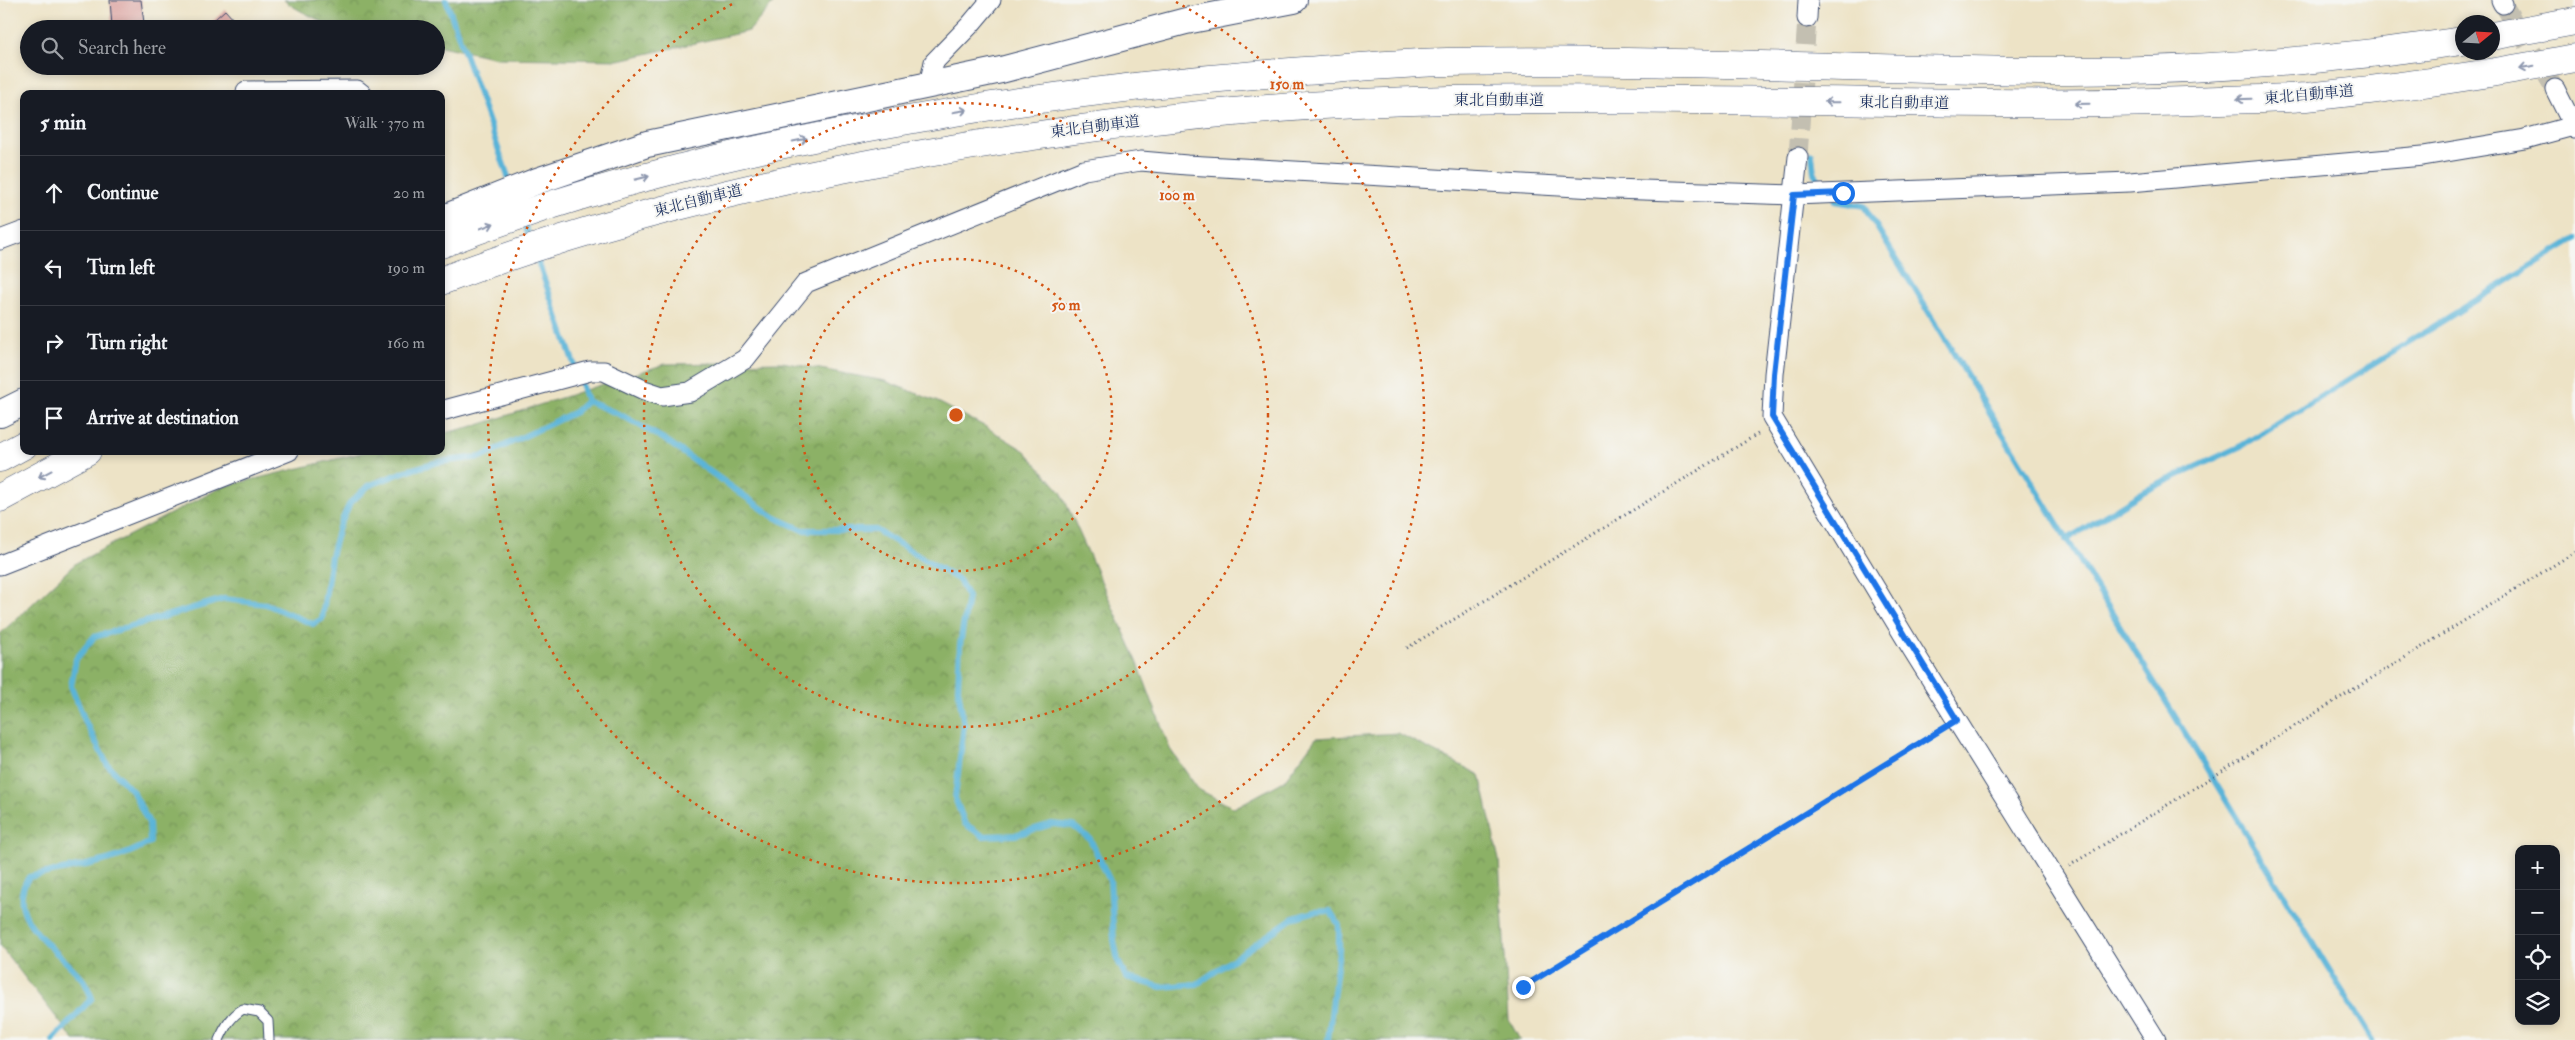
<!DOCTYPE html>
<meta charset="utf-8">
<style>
:root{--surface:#171b24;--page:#20242c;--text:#f1f3f6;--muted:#9ea1a6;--line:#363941}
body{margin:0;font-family:"IM FELL Double Pica","Noto Serif JP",serif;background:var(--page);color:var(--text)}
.controls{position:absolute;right:15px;bottom:15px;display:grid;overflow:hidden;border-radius:10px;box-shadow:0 2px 8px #0003}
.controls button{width:45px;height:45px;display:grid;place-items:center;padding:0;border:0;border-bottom:1px solid var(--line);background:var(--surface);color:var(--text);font:25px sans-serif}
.compass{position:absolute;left:2455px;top:15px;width:45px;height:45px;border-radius:50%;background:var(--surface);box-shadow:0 2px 8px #0003;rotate:72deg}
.stop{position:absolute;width:15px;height:15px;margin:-11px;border:4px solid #1a73e8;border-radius:50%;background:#fff}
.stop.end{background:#1a73e8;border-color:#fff;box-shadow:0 1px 5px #0008}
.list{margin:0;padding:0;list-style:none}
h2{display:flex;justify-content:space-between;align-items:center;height:65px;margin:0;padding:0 20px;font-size:21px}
h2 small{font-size:16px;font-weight:400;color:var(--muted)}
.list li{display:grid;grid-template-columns:32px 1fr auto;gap:15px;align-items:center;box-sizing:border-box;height:75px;padding:0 20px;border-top:1px solid var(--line)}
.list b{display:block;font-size:19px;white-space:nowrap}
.list em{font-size:16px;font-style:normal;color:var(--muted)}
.icon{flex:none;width:28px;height:28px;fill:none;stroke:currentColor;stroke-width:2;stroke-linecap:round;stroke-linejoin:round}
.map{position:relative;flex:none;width:2575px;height:1040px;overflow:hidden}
.search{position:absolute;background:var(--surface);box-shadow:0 2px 8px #0003;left:20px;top:20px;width:425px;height:55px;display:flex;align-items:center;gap:12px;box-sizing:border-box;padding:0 18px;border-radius:28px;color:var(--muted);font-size:19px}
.panel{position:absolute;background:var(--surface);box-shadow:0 2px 8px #0003;left:20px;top:90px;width:425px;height:365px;border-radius:10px}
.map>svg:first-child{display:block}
</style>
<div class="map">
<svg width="2575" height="1040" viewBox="0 0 2575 1040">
<defs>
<pattern id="forest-crowns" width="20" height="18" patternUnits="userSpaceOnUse" patternTransform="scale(1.25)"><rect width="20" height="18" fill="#8cb166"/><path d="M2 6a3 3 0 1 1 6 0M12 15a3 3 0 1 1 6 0" fill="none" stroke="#729057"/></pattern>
</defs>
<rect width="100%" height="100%" fill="#f6f6f2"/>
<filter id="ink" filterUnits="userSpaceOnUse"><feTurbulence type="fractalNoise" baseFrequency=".02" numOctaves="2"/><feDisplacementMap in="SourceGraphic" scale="10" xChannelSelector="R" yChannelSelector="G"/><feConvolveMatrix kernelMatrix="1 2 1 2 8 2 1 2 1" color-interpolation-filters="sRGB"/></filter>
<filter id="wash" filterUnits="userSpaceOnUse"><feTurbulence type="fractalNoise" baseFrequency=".0096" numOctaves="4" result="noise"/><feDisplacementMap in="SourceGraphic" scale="20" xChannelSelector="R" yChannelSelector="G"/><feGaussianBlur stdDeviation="1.12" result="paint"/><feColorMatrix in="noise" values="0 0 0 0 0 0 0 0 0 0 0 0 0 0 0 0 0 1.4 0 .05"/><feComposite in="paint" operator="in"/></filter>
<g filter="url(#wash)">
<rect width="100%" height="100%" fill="#ede3c6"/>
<!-- forest -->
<g fill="url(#forest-crowns)" stroke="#547062">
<path d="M284,0H776L749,31L619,60L497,58L436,45V29H335C318,18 300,13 284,0Z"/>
<path d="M782,362L885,381L938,402L986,427L1025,451L1061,492L1137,661L1170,749L1198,789L1234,808L1284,781L1316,738L1398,733L1480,775L1499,860L1509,1020L1520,1040H74L0,946V634L76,563L222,487L369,451H441V434L478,425L665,364Z"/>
</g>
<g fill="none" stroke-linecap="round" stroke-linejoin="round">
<!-- stream -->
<g stroke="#5ab4d8" stroke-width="6">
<path d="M446,0L511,185"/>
<path d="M1812,154L1814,173L1828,191"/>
<path d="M1835,201L1864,206L2372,1040"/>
<path d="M523,220L531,242"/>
<path d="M535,253L587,401L621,415L664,439L774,517L803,530H876L959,580L968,597L960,645L958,689L964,725L955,798L965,824L983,836L1015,835L1052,824L1073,826L1090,839L1110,881L1114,940L1118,961L1126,977L1161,987L1197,984L1293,918L1313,912L1330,911L1339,925V950L1328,1040"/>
<path d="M2066,540L2145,491L2241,446L2575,239"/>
<path d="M53,1040L92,998C89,992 87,985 83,980C63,953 0,917 29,877C69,867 114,864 150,842L149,823L133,792L107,764L85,721L71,686L76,659L94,637L224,599L266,604L313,624L322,619L331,556L339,527L350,503L368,486L406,471L438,462L481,457L575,412L587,401"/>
</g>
</g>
<g id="blocks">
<!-- building -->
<g fill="#d89996">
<path d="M110,0H141L144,23L112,26Z"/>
<path d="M225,10L242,29H204Z"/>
</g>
</g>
</g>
<g filter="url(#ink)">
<use href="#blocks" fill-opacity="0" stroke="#3a4a6e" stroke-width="1"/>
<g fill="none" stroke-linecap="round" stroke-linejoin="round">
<!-- street-tunnel -->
<g stroke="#c3bfb1" stroke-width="19" stroke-dasharray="19 9" stroke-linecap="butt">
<path d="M2503,4L2555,89"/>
<path d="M1798,157L1807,18"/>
</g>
<!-- lane casing -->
<g stroke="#3a4a6e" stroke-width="11">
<path id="lane" d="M219,1040C225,1027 231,1016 243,1009L259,1012L268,1021L269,1040"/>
</g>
<!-- street casing -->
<g stroke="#3a4a6e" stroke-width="21">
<g id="street">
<path d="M2501,0L2503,4"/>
<path d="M1807,18L1808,0"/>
<path d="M929,85L934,62L970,25L991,0"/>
<path d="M2555,89L2575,129"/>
<path d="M246,91L357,90L362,94"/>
<path d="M1798,157L1774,374L1772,417L1909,644L2156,1040"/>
<path d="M0,240L24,231"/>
<path d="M441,411L590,371H604L644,390L662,396L690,392L745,359L806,283L1084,170L1141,161L1187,165L1613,189L1794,195L2130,182L2423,156L2525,139L2573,126"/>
<path d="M0,565L289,451"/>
</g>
</g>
<!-- secondary casing -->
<g stroke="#3a4a6e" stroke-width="28">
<g id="secondary">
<path d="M441,219L537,181L647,144L1001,70L1186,21L1294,0"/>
<path d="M0,414L24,402"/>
</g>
</g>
<!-- highway casing -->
<g stroke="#3a4a6e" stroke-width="29">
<g id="highway">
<path d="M2492,36L2575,21"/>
<path d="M441,244C601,181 768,144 937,115C1059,94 1181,80 1304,71C1352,68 1400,63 1447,62C1649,58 1851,70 2053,71C2190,72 2328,61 2462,41"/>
<path d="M441,281C597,221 758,183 922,154C1096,123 1274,103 1450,100C1631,97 1812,102 1993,103C2068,104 2144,103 2220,100C2249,99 2278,99 2307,97C2397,88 2486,75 2575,58"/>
<path d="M0,458L24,445"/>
<path d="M0,498L87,451"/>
</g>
</g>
<!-- path -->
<g stroke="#3a4a6e" stroke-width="3" stroke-dasharray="1 4" stroke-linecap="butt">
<path d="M1407,648L1761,432"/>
<path d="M2069,866L2575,552"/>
<path d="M1523,987L1942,729"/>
</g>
<!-- lane -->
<use href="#lane" stroke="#fff" stroke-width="9"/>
<!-- street -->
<use href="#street" stroke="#fff" stroke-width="19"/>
<!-- secondary -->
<use href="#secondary" stroke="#fff" stroke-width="26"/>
<!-- highway -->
<use href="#highway" stroke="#fff" stroke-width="28"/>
</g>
<!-- one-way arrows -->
<defs><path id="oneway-shaft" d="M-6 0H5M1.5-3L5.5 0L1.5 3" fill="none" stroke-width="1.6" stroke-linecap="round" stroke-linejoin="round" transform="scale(1.25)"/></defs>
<g stroke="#8d97ae">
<use href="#oneway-shaft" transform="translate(2527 67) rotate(170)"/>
<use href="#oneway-shaft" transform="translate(2244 99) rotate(178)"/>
<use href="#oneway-shaft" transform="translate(1832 102) rotate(-179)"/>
<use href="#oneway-shaft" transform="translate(2082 104) rotate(179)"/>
<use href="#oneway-shaft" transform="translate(960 111) rotate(-10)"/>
<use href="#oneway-shaft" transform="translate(800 140) rotate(-11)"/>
<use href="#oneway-shaft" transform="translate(642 178) rotate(-14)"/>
<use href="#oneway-shaft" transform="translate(487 226) rotate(-21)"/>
<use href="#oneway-shaft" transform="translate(45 474) rotate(152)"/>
</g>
</g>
<g fill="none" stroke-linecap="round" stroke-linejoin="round" filter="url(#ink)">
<!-- route -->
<path stroke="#1a73e8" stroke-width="6" d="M1523,987L1957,720L1772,417L1774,374L1794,195L1843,193"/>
</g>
<!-- distance rings -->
<g fill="none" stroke="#d45514" stroke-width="2.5" stroke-dasharray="2.5 5">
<circle cx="956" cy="415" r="156"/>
<circle cx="956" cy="415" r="312"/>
<path d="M1176 2A468 468 0 1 1 736 2"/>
</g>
<g text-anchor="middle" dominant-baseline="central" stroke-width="4" stroke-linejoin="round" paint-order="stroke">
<!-- street labels -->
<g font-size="15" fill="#1b2f5e" stroke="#f6f6f2">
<text transform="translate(2309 95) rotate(-5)">東北自動車道</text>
<text x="1499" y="100">東北自動車道</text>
<text transform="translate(1904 103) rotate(1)">東北自動車道</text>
<text transform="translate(1095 127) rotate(-7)">東北自動車道</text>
<text transform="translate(698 201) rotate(-14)">東北自動車道</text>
</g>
</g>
<circle cx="956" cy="415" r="8" fill="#d45514" stroke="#f6f6f2" stroke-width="2.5"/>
<g font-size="15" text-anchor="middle" font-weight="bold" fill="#d45514" stroke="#f6f6f2" stroke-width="4" stroke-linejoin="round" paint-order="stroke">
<text x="1287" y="89">150 m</text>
<text x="1177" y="200">100 m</text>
<text x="1066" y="310">50 m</text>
</g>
</svg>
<div class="controls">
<button>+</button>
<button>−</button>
<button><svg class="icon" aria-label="locate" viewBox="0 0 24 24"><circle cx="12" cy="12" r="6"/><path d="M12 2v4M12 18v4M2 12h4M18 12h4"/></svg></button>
<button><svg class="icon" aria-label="layers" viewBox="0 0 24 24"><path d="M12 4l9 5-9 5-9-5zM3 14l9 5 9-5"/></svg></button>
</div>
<svg class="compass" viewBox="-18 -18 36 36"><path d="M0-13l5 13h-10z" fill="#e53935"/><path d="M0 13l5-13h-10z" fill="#9ea1a6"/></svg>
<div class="stop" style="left:1843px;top:193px"></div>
<div class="stop end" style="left:1523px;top:987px"></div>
<div class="search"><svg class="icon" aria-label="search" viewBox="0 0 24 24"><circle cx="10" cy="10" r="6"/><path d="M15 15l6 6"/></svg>Search here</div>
<section class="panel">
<h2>5 min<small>Walk · 370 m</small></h2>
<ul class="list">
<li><svg class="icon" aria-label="ahead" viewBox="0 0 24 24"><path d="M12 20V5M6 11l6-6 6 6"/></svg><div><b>Continue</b></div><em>20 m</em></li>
<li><svg class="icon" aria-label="left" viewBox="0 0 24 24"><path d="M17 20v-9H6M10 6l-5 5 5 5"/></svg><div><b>Turn left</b></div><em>190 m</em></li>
<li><svg class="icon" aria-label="right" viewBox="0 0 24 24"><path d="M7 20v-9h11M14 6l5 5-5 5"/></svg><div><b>Turn right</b></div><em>160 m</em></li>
<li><svg class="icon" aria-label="arrive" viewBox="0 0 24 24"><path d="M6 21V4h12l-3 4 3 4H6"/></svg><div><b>Arrive at destination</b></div></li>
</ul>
</section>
</div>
